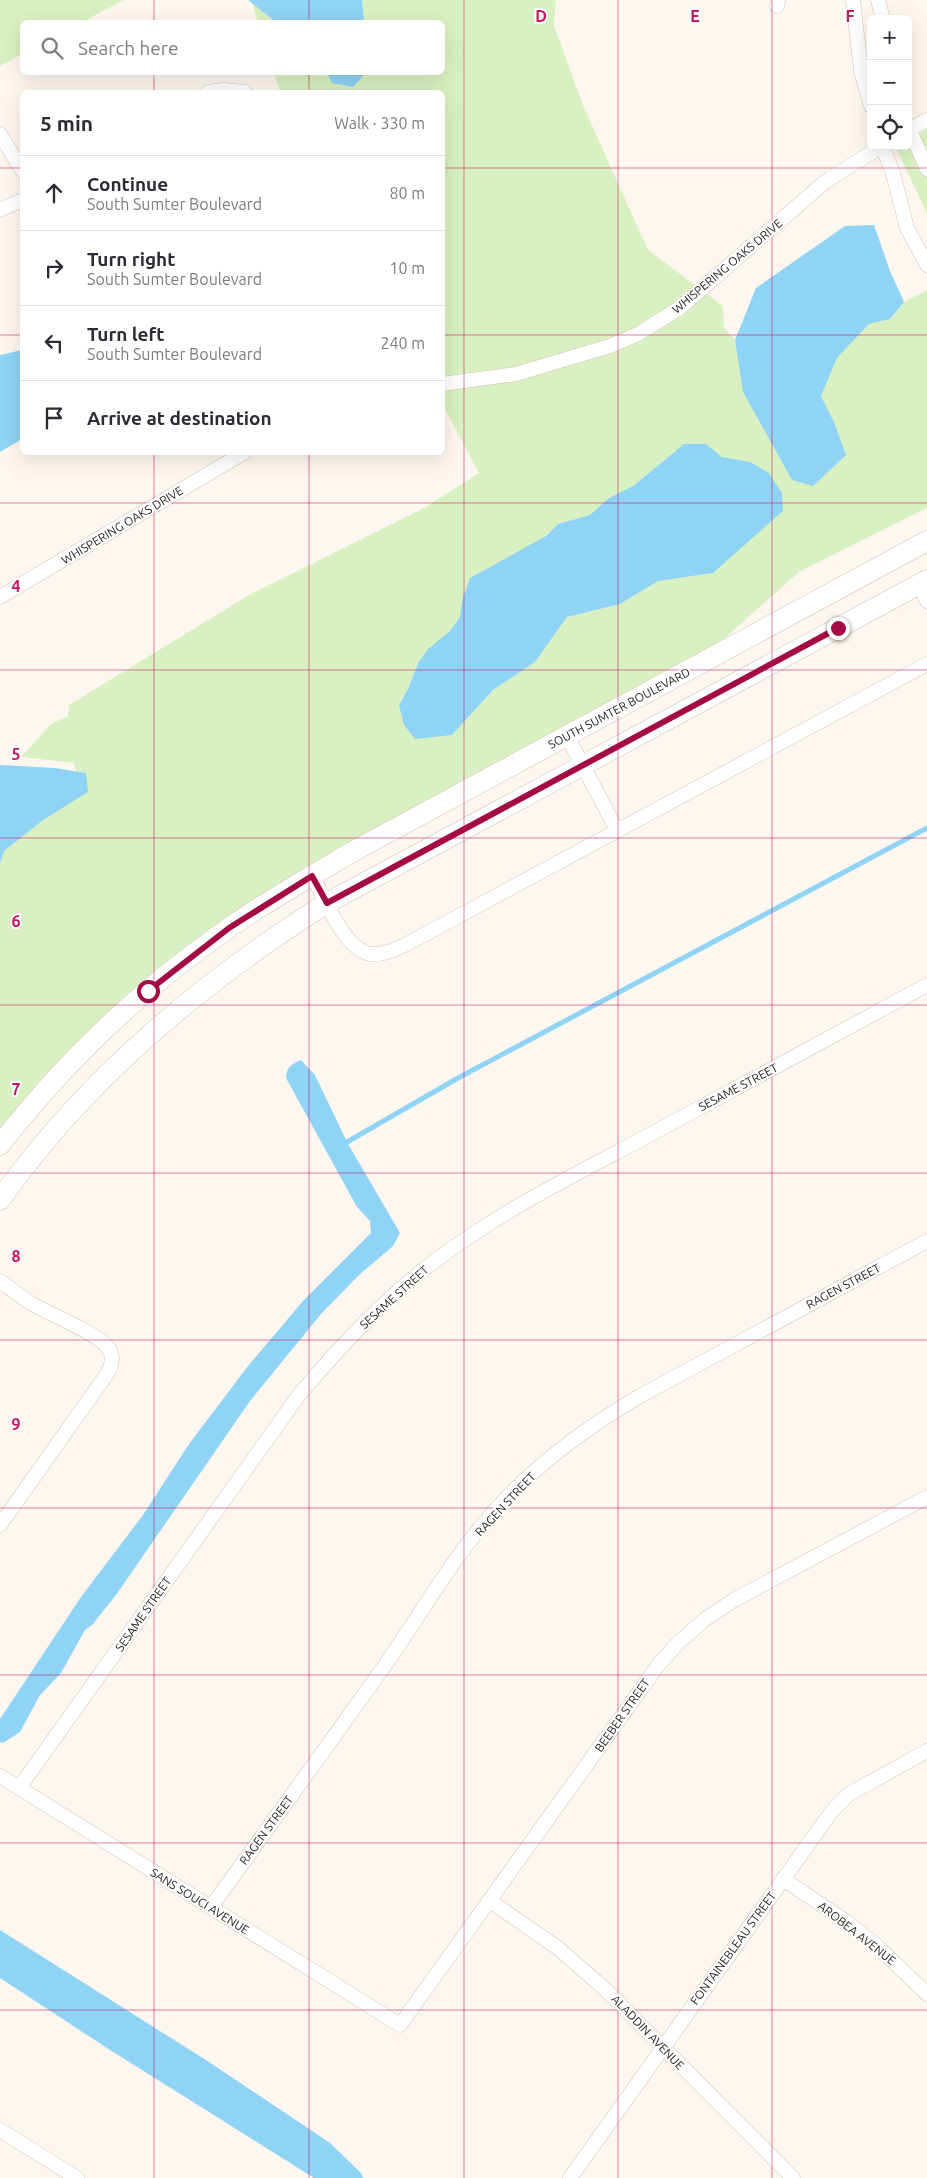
<!DOCTYPE html>
<meta charset="utf-8">
<style>
:root{--surface:#fff;--page:#f2f2f3;--text:#2b2b33;--muted:#7c7c81;--line:#e1e1e2}
body{margin:0;font-family:Ubuntu,sans-serif;background:var(--page);color:var(--text)}
.controls{position:absolute;right:15px;top:15px;display:grid;overflow:hidden;border-radius:8px;box-shadow:0 5px 20px #0002}
.controls button{width:45px;height:45px;display:grid;place-items:center;padding:0;border:0;border-bottom:1px solid var(--line);background:var(--surface);color:var(--text);font:25px sans-serif}
.stop{position:absolute;width:15px;height:15px;margin:-11px;border:4px solid #a40a43;border-radius:50%;background:#fff}
.stop.end{background:#a40a43;border-color:#fff;box-shadow:0 1px 5px #0008}
.list{margin:0;padding:0;list-style:none}
h2{display:flex;justify-content:space-between;align-items:center;height:65px;margin:0;padding:0 20px;font-size:21px}
h2 small{font-size:16px;font-weight:400;color:var(--muted)}
.list li{display:grid;grid-template-columns:32px 1fr auto;gap:15px;align-items:center;box-sizing:border-box;height:75px;padding:0 20px;border-top:1px solid var(--line)}
.list b{display:block;font-size:19px;white-space:nowrap}
.list p{margin:0;font-size:16px;white-space:nowrap;color:var(--muted)}
.list em{font-size:16px;font-style:normal;color:var(--muted)}
.icon{flex:none;width:28px;height:28px;fill:none;stroke:currentColor;stroke-width:2;stroke-linecap:round;stroke-linejoin:round}
.map{position:relative;flex:none;width:927px;height:2178px;overflow:hidden}
.search{position:absolute;background:var(--surface);box-shadow:0 5px 20px #0002;left:20px;top:20px;width:425px;height:55px;display:flex;align-items:center;gap:12px;box-sizing:border-box;padding:0 18px;border-radius:8px;color:var(--muted);font-size:19px}
.panel{position:absolute;background:var(--surface);box-shadow:0 5px 20px #0002;left:20px;top:90px;width:425px;height:365px;border-radius:8px}
.map>svg:first-child{display:block}
</style>
<div class="map">
<svg width="927" height="2178" viewBox="0 0 927 2178">
<rect width="100%" height="100%" fill="#fdf7f0"/>
<!-- green -->
<g fill="#d9f1c2" fill-rule="evenodd">
<path d="M0,0H124L82,22H22V54L0,66Z"/>
<path d="M254,0H556L554,25L582,103L648,250L723,306L724,328L735,340L741,380L834,422L821,396L837,358L869,324L890,319L904,302L927,290V508L799,572L718,644L274,887L0,1131V849L78,780L74,763L21,757L51,724L68,716L69,705L249,595L424,508L479,473L443,405L442,92H280L274,73L442,72V22H283ZM676,450L715,451L722,457L750,462L713,573L658,581L620,604L567,617L535,662L493,690L452,735L399,704L408,689L418,663L428,649L450,631L460,617L558,524L590,515L609,498L633,486Z"/>
<path d="M252,2L276,22H258Z"/>
<path d="M927,129V213L896,148L908,146V141Z"/>
</g>
<!-- water -->
<g fill="#8fd3f5">
<path d="M248,0H362L364,22H276Z"/>
<path d="M327,73H366L353,87L332,83Z"/>
<path d="M874,225L890,271L904,302L890,319L869,324L837,358L821,396L834,422L846,455L813,486L792,480L743,392L735,340L756,288L845,226Z"/>
<path d="M22,350V439L0,452V355Z"/>
<path d="M684,444H706L722,457L750,462L769,473L782,493L783,511L713,573L658,581L620,604L567,617L535,662L493,690L452,735L415,739L404,725L399,705L408,689L418,663L428,649L450,631L460,617L462,601L470,578L546,536L558,524L590,515L609,498L633,486Z"/>
<path d="M0,765L55,768L86,773L88,792L43,820L4,851L0,863Z"/>
<path d="M301,1060L315,1075L347,1142L400,1233L393,1246L359,1275L321,1314L250,1401L116,1595L92,1625L85,1630L61,1673L40,1695L20,1732L3,1743L0,1742V1719L81,1597L143,1515L189,1444L248,1366L303,1301L371,1233L370,1221L357,1207L286,1078C286,1068 292,1063 301,1060Z"/>
<path d="M0,1930L209,2062L330,2143L361,2173L363,2178H314L107,2048L0,1978Z"/>
</g>
<g fill="none" stroke-linecap="round" stroke-linejoin="round">
<!-- stream -->
<path stroke="#8fd3f5" stroke-width="5" d="M347,1142L458,1078L927,828"/>
<!-- minor casing -->
<g stroke="#d2c3b2" stroke-width="15">
<g id="minor">
<path d="M853,0L861,71L871,106"/>
<path d="M878,0L883,19"/>
<path d="M777,6L778,0"/>
<path d="M208,92L223,90L245,92"/>
<path d="M908,126L927,169"/>
<path d="M908,130L927,120"/>
<path d="M0,134L22,170"/>
<path d="M882,146L893,173L907,228L927,265"/>
<path d="M0,210L22,200"/>
<path d="M442,384L516,374L610,346L638,334L681,307L826,181L882,146"/>
<path d="M918,584L927,601"/>
<path d="M0,597L245,452"/>
<path d="M567,736L617,830"/>
<path d="M312,875C324,897 344,950 371,954C383,955 394,950 405,945L927,664"/>
<path d="M0,1281C11,1289 21,1297 32,1304C49,1314 100,1334 109,1349C114,1358 112,1366 107,1374L0,1525"/>
<path d="M0,1776L400,2025L659,1664L678,1643L704,1620L734,1600L927,1497"/>
<path d="M19,1788L299,1395C342,1344 388,1295 443,1255C512,1204 591,1167 666,1126C753,1079 840,1032 927,985"/>
<path d="M783,1879L847,1922L878,1947L927,1994"/>
<path d="M490,1901L558,1948L606,1990L793,2178"/>
<path d="M211,1907C268,1828 326,1748 383,1668C417,1620 447,1567 485,1522C528,1470 582,1430 640,1396L927,1241"/>
<path d="M0,2130L77,2178"/>
<path d="M570,2178L832,1811L849,1794L927,1751"/>
</g>
</g>
<!-- secondary casing -->
<g stroke="#d2c3b2" stroke-width="21">
<g id="secondary">
<path d="M0,1145C64,1062 144,987 230,927C269,900 311,876 352,852L927,541"/>
<path d="M0,1200C86,1078 202,982 327,903L927,580"/>
</g>
</g>
<!-- minor -->
<use href="#minor" stroke="#fff" stroke-width="14"/>
<!-- secondary -->
<use href="#secondary" stroke="#fff" stroke-width="20"/>
</g>
<g fill="none" stroke-linecap="round" stroke-linejoin="round">
<!-- route -->
<path stroke="#a40a43" stroke-width="6" d="M148,991L229,928L312,876L327,903L838,628"/>
</g>
<!-- grid -->
<path fill="none" stroke="#c2185b" stroke-width="1" stroke-opacity="0.55" d="M154,0V22M309,0V22M464,0V2178M618,0V2178M772,0V2178M154,72V92M309,72V92M0,168H22M442,168H927M0,335H22M442,335H927M154,452V2178M309,452V2178M0,503H927M0,670H927M0,838H927M0,1005H927M0,1173H927M0,1340H927M0,1508H927M0,1675H927M0,1843H927M0,2010H927"/>
<g text-anchor="middle" dominant-baseline="central" stroke-width="4" stroke-linejoin="round" paint-order="stroke">
<!-- street labels -->
<g font-size="12" fill="#241f19" stroke="#fff">
<text transform="translate(727 266) rotate(-40)">WHISPERING OAKS DRIVE</text>
<text transform="translate(122 525) rotate(-31)">WHISPERING OAKS DRIVE</text>
<text transform="translate(619 708) rotate(-28)">SOUTH SUMTER BOULEVARD</text>
<text transform="translate(738 1087) rotate(-28)">SESAME STREET</text>
<text transform="translate(843 1286) rotate(-28)">RAGEN STREET</text>
<text transform="translate(394 1297) rotate(-42)">SESAME STREET</text>
<text transform="translate(505 1504) rotate(-47)">RAGEN STREET</text>
<text transform="translate(143 1614) rotate(-55)">SESAME STREET</text>
<text transform="translate(622 1715) rotate(-55)">BEEBER STREET</text>
<text transform="translate(266 1830) rotate(-54)">RAGEN STREET</text>
<text transform="translate(200 1901) rotate(32)">SANS SOUCI AVENUE</text>
<text transform="translate(857 1933) rotate(38)">AROBEA AVENUE</text>
<text transform="translate(733 1948) rotate(-54)">FONTAINEBLEAU STREET</text>
<text transform="translate(648 2032) rotate(46)">ALADDIN AVENUE</text>
</g>
</g>
<g font-size="16" text-anchor="middle" font-weight="bold" fill="#c2185b" stroke="#fff" stroke-width="4" stroke-linejoin="round" paint-order="stroke">
<text x="541" y="22">D</text>
<text x="695" y="22">E</text>
<text x="850" y="22">F</text>
<text x="16" y="592">4</text>
<text x="16" y="760">5</text>
<text x="16" y="927">6</text>
<text x="16" y="1095">7</text>
<text x="16" y="1262">8</text>
<text x="16" y="1430">9</text>
</g>
</svg>
<div class="controls">
<button>+</button>
<button>−</button>
<button><svg class="icon" aria-label="locate" viewBox="0 0 24 24"><circle cx="12" cy="12" r="6"/><path d="M12 2v4M12 18v4M2 12h4M18 12h4"/></svg></button>
</div>
<div class="stop" style="left:148px;top:991px"></div>
<div class="stop end" style="left:838px;top:628px"></div>
<div class="search"><svg class="icon" aria-label="search" viewBox="0 0 24 24"><circle cx="10" cy="10" r="6"/><path d="M15 15l6 6"/></svg>Search here</div>
<section class="panel">
<h2>5 min<small>Walk · 330 m</small></h2>
<ul class="list">
<li><svg class="icon" aria-label="ahead" viewBox="0 0 24 24"><path d="M12 20V5M6 11l6-6 6 6"/></svg><div><b>Continue</b><p>South Sumter Boulevard</p></div><em>80 m</em></li>
<li><svg class="icon" aria-label="right" viewBox="0 0 24 24"><path d="M7 20v-9h11M14 6l5 5-5 5"/></svg><div><b>Turn right</b><p>South Sumter Boulevard</p></div><em>10 m</em></li>
<li><svg class="icon" aria-label="left" viewBox="0 0 24 24"><path d="M17 20v-9H6M10 6l-5 5 5 5"/></svg><div><b>Turn left</b><p>South Sumter Boulevard</p></div><em>240 m</em></li>
<li><svg class="icon" aria-label="arrive" viewBox="0 0 24 24"><path d="M6 21V4h12l-3 4 3 4H6"/></svg><div><b>Arrive at destination</b></div></li>
</ul>
</section>
</div>
